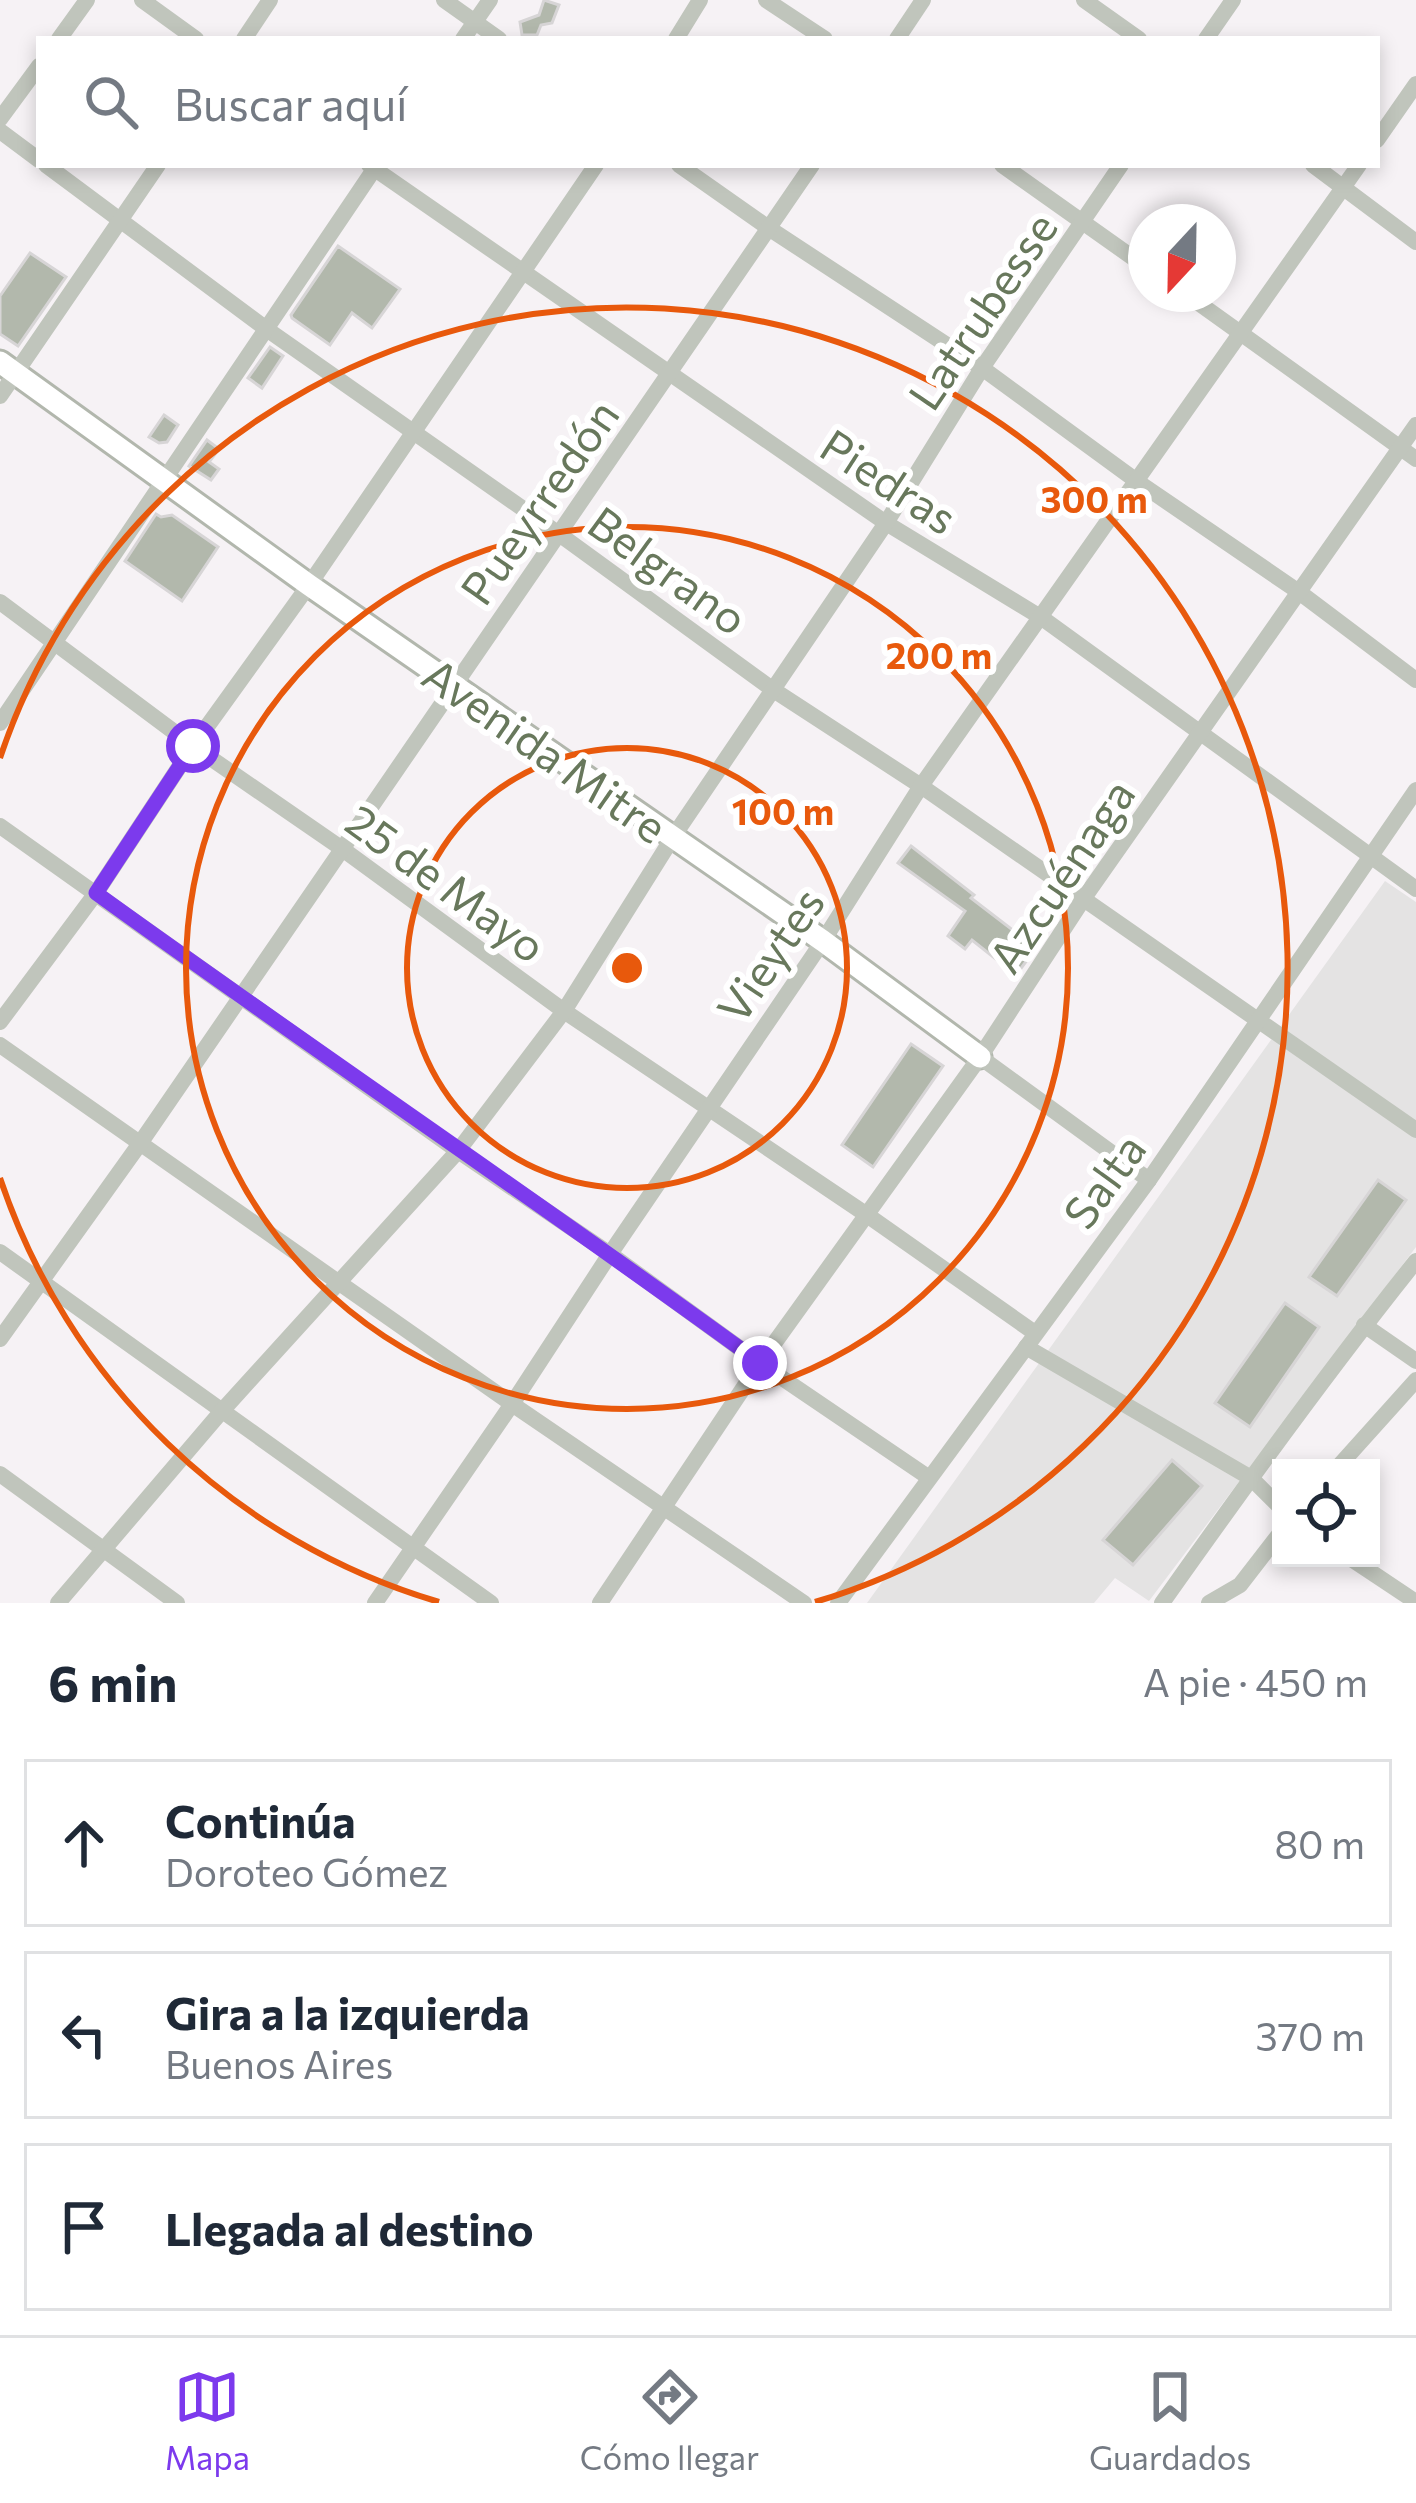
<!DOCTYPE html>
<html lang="es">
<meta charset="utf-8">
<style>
:root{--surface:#fff;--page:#f2f2f3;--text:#1f2937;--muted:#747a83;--line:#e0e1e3;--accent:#7c3aed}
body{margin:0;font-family:Commissioner,sans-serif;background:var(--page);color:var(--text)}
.controls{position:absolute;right:36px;bottom:36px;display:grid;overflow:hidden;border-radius:0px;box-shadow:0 6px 18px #0003}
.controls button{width:108px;height:108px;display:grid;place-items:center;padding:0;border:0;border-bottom:3px solid var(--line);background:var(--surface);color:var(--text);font:60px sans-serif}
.compass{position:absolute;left:1128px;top:204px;width:108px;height:108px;border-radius:50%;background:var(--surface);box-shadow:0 6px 18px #0003;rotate:202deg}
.stop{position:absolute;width:36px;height:36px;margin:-27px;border:9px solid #7c3aed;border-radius:50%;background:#fff}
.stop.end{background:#7c3aed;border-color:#fff;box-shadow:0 3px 12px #0008}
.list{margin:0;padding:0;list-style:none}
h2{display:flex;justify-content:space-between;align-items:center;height:156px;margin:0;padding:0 48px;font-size:51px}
h2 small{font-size:39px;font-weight:400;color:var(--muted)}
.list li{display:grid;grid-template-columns:78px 1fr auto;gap:36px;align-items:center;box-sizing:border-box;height:168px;margin:0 24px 24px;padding:0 24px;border:3px solid var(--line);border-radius:0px}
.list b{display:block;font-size:45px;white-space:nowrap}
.list p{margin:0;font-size:39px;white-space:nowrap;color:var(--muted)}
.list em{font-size:39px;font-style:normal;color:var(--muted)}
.icon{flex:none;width:66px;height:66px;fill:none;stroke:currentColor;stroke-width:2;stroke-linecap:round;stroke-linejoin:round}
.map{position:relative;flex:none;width:1416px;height:1603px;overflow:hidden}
.search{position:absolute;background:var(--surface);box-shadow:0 6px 18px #0003;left:36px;right:36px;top:36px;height:132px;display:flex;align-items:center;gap:30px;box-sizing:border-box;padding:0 42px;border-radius:0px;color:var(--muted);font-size:45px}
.sheet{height:732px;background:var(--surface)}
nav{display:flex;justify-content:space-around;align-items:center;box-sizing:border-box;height:168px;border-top:3px solid var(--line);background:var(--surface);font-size:33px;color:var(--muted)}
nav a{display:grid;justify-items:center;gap:6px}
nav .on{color:var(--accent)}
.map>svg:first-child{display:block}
</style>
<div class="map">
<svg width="1416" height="1603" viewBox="0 0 1416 1603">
<rect width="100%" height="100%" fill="#f6f2f5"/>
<!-- built -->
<path fill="#e4e3e3" d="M1385,881L1416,902V1247L1149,1601L1115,1578L1094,1603H867Z"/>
<!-- building -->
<g fill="#b2b8ac" stroke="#d7d5d6" stroke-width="3">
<path d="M544,0L559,5L552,23L541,25L537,35H522L520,22L539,15Z"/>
<path d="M338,246L400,289L372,328L352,313L330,345L292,318L291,315Z"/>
<path d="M30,253L66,277L18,346L0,334V296Z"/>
<path d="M270,347L283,356L262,388L248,378Z"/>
<path d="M164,415L178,425L167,442L159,443L149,437Z"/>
<path d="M207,440L219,449L209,462L219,469L211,480L189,466Z"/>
<path d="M156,514L161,517L172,515L218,547L182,601L125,561Z"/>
<path d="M911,846L974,895L971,898L1036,948L1016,975L972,940L965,949L948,936L965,911L898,863Z"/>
<path d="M911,1044L943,1066L873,1167L842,1145Z"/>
<path d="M1378,1180L1406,1200L1337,1296L1309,1277Z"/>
<path d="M1285,1303L1319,1327L1250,1427L1215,1403Z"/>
<path d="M1172,1460L1202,1486L1133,1565L1103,1540Z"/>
</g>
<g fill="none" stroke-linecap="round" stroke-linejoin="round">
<!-- major casing -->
<g stroke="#b2b7ad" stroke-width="27">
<path id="major" d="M0,362L309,585L823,941L980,1057"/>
</g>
<!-- minor -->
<g stroke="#c0c5bc" stroke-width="16">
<path d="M142,0L196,39"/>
<path d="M444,0L499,39"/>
<path d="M766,0L825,39"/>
<path d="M1084,0L1139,39"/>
<path d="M59,39L87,0"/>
<path d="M244,39L270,0"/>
<path d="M463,39L490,0"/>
<path d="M676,39L700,0"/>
<path d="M897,39L923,0"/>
<path d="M1206,39L1233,0"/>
<path d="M0,119L39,66"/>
<path d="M0,131L39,160"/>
<path d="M1377,140L1416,84"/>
<path d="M46,165L265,328L559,534L772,689L921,786L1416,1130"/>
<path d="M369,165L886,523L1042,618L1416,889"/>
<path d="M679,165L770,229L982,368L1138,482L1299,592L1416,680"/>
<path d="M1002,165L1146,267"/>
<path d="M1313,165L1416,242"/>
<path d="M1186,294L1416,459"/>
<path d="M0,396L158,165"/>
<path d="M0,602L193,746L341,848L564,1011L867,1215L1035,1333"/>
<path d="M0,723L377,165"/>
<path d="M0,826L458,1151L610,1254L760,1363L928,1477"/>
<path d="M0,1022L96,893L193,746L309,585L596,165"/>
<path d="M0,1045L512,1404L804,1603"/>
<path d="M980,1057L1149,1180"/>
<path d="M0,1252L491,1603"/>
<path d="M1364,1325L1416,1361"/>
<path d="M0,1339L141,1142L812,165"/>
<path d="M1026,1347L1251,1478L1281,1508"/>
<path d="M1337,1468L1416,1380"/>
<path d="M0,1474L177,1603"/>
<path d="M1350,1558L1416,1602"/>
<path d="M58,1603L221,1412L458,1151L564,1011L673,837L886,523L982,368L1121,165"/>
<path d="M375,1603L512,1404L610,1254L823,941L921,786L1359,165"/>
<path d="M600,1603L760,1363L980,1057L1084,898L1416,425"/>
<path d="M838,1603L1149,1180L1416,790"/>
<path d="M1162,1603C1244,1487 1327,1372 1416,1261"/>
<path d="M1209,1603L1240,1585L1281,1532"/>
</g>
<!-- major -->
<use href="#major" stroke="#fff" stroke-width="21"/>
</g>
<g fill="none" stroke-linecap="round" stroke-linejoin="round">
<!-- route -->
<path stroke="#7c3aed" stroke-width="15" d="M193,746L96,893C316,1052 541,1203 760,1363"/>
</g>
<!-- distance rings -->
<g fill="none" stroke="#e8590c" stroke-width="6">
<circle cx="627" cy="968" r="220"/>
<circle cx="627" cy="968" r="441"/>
<path d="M439 1602A661 661 0 0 1 0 1178M0 758A661 661 0 1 1 815 1602"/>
</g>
<g text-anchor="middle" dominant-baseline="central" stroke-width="12" stroke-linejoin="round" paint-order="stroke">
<!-- street labels -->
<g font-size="45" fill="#68785c" stroke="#fff">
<text transform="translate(981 310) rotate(-56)">Latrubesse</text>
<text transform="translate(890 480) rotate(33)">Piedras</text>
<text transform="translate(538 501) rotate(-55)">Pueyrredón</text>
<text transform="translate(669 569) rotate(36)">Belgrano</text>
<text transform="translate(546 749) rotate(35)">Avenida Mitre</text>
<text transform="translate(1060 875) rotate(-56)">Azcuénaga</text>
<text transform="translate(447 882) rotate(36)">25 de Mayo</text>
<text transform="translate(769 954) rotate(-56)">Vieytes</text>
<text transform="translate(1103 1180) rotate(-54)">Salta</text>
</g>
</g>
<circle cx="627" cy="968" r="18" fill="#e8590c" stroke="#fff" stroke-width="6"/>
<g font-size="36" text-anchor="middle" font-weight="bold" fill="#e8590c" stroke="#fff" stroke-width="12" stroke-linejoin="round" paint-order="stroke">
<text x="1094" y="513">300 m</text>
<text x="939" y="669">200 m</text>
<text x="783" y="825">100 m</text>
</g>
</svg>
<div class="controls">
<button><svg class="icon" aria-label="locate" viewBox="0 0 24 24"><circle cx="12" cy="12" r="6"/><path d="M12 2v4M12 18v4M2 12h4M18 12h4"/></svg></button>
</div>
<svg class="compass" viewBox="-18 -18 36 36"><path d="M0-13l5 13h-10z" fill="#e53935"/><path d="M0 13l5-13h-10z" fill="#747a83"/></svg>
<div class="stop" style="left:193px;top:746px"></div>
<div class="stop end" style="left:760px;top:1363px"></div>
<div class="search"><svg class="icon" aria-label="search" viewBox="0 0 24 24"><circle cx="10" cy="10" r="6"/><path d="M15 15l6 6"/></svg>Buscar aquí</div>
</div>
<section class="sheet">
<h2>6 min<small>A pie · 450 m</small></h2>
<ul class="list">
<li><svg class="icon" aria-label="ahead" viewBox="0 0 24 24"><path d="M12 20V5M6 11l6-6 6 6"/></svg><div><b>Continúa</b><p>Doroteo Gómez</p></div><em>80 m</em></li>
<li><svg class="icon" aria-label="left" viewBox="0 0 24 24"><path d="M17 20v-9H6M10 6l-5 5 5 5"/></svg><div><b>Gira a la izquierda</b><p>Buenos Aires</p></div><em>370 m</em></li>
<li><svg class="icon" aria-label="arrive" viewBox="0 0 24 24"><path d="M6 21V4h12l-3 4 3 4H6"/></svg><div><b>Llegada al destino</b></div></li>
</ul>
</section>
<nav>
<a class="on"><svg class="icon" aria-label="map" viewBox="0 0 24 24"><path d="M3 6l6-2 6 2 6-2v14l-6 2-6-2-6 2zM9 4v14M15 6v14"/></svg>Mapa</a>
<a><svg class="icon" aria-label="directions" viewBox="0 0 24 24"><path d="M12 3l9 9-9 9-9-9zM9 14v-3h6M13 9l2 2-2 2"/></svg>Cómo llegar</a>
<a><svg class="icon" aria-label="saved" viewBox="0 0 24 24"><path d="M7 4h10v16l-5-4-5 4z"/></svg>Guardados</a>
</nav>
